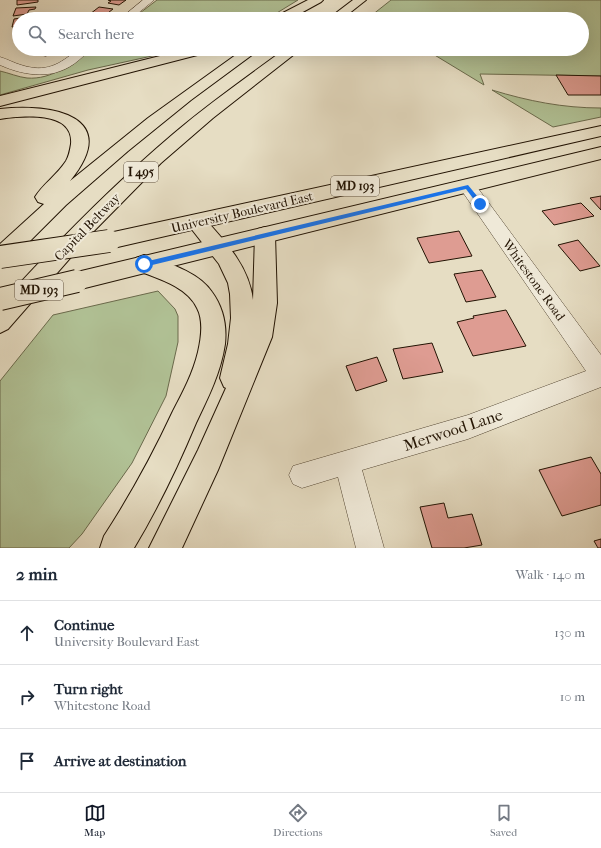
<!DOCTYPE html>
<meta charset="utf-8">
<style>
:root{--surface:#fff;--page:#f2f2f3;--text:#1f2937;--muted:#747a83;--line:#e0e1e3;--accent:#111827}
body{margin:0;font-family:"IM FELL French Canon",serif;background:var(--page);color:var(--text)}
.stop{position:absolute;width:12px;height:12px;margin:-9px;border:3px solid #1a73e8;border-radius:50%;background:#fff}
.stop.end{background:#1a73e8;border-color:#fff;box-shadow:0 1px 4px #0008}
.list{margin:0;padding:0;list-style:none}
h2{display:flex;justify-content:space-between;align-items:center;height:52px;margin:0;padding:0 16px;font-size:17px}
h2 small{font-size:13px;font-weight:400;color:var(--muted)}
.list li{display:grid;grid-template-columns:26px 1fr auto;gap:12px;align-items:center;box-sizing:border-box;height:64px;padding:0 16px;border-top:1px solid var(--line)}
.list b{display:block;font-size:15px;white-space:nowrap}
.list p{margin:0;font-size:13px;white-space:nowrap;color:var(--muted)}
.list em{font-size:13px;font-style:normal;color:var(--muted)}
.icon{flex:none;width:22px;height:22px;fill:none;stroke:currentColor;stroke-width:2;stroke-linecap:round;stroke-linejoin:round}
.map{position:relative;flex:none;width:601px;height:548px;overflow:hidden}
.search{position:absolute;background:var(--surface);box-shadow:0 4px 16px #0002;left:12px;right:12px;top:12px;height:44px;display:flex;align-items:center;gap:10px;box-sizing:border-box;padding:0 14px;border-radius:22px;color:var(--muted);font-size:15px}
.sheet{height:244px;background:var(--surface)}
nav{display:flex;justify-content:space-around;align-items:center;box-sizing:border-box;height:56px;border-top:1px solid var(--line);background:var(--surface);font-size:11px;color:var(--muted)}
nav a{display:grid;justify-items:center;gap:2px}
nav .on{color:var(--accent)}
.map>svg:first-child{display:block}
</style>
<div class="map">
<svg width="601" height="548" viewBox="0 0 601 548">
<rect width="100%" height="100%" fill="#e6ddc3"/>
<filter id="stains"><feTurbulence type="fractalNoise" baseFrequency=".005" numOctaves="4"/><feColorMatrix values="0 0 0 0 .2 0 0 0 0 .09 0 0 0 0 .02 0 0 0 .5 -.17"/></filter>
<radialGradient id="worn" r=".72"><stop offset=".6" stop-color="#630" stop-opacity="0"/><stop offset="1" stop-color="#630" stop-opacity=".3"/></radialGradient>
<!-- green -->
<g fill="#b1c296" stroke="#6a6a4c">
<path d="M157,0H298L267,19H132Z"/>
<path d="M391,0H601V76L480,74L484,85L428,51L423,49H582V19H367Z"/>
<path d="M91,49H184L88,70L0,95V71C9,73 18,77 27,78C52,80 73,63 91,49Z"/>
<path d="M492,90C528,101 563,108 601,108V117L553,127Z"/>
<path d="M158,291L175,309L178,316V342L166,396L132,463L82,534L69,548H0V381L53,315Z"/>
</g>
<!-- building -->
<g fill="#de9c92" stroke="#221303">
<path d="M17,0H38V2L17,5Z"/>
<path d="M108,0H126L119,5L108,3L111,1Z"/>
<path d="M36,7L35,9L29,10L27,14L13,16L16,8Z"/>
<path d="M99,7L113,9L104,16L90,14Z"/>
<path d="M27,17V19H19V26L12,27L14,19Z"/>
<path d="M42,49H56L46,56L35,54Z"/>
<path d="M556,75L601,76V95H568Z"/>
<path d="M601,196V210L590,198Z"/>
<path d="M581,203L594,216L554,225L542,211Z"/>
<path d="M459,231L472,256L429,263L417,238Z"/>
<path d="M578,240L600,266L580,271L558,245Z"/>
<path d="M482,270L496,297L466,302L454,274Z"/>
<path d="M506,310L526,346L473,356L457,322L474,318L473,316Z"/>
<path d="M432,343L443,372L403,379L393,349Z"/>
<path d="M377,357L387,381L356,391L346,366Z"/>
<path d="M591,457L601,474V505L562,516L539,470Z"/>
<path d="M444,503L448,518L472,514L482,545L464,548H432L420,507Z"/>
<path d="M601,539V548H598L594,541Z"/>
</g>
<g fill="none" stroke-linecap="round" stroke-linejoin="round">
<!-- minor casing -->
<g stroke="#534633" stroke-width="1">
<g id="minor">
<path d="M143,0H154L131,19H120Z"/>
<path d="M78,49H91C88,53 83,56 79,60C56,80 27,77 0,65V57C7,59 14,63 21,65C46,73 59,65 78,49Z"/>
<path d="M468,181L474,183L601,355V387L468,439L362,470L384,548H356L338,477L302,488L293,484L289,475L293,466L468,415L586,371L462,191L460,187L462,183Z"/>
</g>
</g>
<!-- primary casing -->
<g stroke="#221303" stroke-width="2">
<g id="primary">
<path d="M601,126V136L109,249L102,247L99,241L102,235L109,233Z"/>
<path d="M601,147V159L77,290L69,288L66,281L69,274L77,272Z"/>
</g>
</g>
<!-- motorway casing -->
<g stroke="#221303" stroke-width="2">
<g id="motorway">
<path d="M308,0H323L321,2L290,19H275L277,16Z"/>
<path d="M353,0H366L342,19H328Z"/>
<path d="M188,49H211L209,52L0,106V96Z"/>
<path d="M244,49H260L191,100L128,151L66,205L8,263L0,265V244L44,204L38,202L35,197C43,184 57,175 66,161C69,156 70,150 71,144C74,110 21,116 0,119V109C52,103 123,116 70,181L148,118Z"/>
<path d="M285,49H301L213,118L161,163L93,232L8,329L0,333V305C54,245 111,187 172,135C208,104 247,77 285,49Z"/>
<path d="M196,215L203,217C225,241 249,266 253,300L255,235L258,229L265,227L272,229L275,235L277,303L272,337L218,470L182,548H149L198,450L226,388L224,387L220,378L228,344L231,318L230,294L228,283L219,264L186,222L189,217Z"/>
<path d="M144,255C167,263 198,271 212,292C223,307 227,325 225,344C221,372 208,398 196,423C178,466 158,508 134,548H100L104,536C130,496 153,454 173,411C183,392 193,373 198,352C201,339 204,321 197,308C187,286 156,278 136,270L133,264L136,258Z"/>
</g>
</g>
<!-- minor -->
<use href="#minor" fill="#efe9d8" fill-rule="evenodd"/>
<!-- primary -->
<use href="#primary" fill="#e6ddc3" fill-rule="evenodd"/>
<!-- motorway -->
<use href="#motorway" fill="#e6ddc3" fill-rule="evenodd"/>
<!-- primary-bridge casing -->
<g stroke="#221303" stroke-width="24" stroke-linecap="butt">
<path id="primary-bridge" d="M0,299L77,281"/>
</g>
<!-- motorway-bridge casing -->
<g stroke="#221303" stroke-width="24" stroke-linecap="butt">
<path id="motorway-bridge" d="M0,257L109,241"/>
</g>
<!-- primary-bridge -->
<use href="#primary-bridge" stroke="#e6ddc3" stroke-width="22"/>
<!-- motorway-bridge -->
<use href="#motorway-bridge" stroke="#e6ddc3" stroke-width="22"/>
</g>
<!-- route -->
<path fill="#1a73e8" d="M468,185L482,202V205H478L466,189L144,267L141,264L144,262Z"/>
<g text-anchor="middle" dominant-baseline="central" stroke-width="4" stroke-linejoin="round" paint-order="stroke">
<!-- shield labels -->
<g fill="#efe9d8" stroke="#605343" stroke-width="1">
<rect x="124" y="162" width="34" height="20" rx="3"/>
<rect x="331" y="176" width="48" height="20" rx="3"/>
<rect x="15" y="280" width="48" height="20" rx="3"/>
</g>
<g font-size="12" font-weight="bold" fill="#221303">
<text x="141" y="172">I 495</text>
<text x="355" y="186">MD 193</text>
<text x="39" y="290">MD 193</text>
</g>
<!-- street labels -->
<g font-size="13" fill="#221303" stroke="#efe9d8">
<text transform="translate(242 212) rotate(-13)">University Boulevard East</text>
<text transform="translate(87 227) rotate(-46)">Capital Beltway</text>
<text transform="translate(534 280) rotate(54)">Whitestone Road</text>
</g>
<!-- near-street labels -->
<g font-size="16" fill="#221303" stroke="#efe9d8">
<text transform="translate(453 430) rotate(-18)">Merwood Lane</text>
</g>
</g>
<rect width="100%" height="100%" filter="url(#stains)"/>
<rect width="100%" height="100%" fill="url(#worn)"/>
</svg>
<div class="stop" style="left:144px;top:264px"></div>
<div class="stop end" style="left:480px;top:204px"></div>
<div class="search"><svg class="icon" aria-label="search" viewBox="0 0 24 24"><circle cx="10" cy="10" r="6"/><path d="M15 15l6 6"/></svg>Search here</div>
</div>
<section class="sheet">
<h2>2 min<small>Walk · 140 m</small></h2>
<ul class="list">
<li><svg class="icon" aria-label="ahead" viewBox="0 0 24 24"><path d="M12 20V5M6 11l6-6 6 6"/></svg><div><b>Continue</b><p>University Boulevard East</p></div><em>130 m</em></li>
<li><svg class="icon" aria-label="right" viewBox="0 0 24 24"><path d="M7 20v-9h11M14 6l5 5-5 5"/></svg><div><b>Turn right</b><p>Whitestone Road</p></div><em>10 m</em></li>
<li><svg class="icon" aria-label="arrive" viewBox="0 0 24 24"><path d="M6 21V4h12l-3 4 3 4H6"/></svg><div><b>Arrive at destination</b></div></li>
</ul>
</section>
<nav>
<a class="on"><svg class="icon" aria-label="map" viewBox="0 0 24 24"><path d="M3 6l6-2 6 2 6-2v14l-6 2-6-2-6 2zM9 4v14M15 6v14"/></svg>Map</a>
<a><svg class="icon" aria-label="directions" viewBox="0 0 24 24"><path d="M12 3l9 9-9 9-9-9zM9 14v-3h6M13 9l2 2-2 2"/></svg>Directions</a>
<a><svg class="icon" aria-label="saved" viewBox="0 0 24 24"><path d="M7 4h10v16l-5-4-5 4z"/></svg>Saved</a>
</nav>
